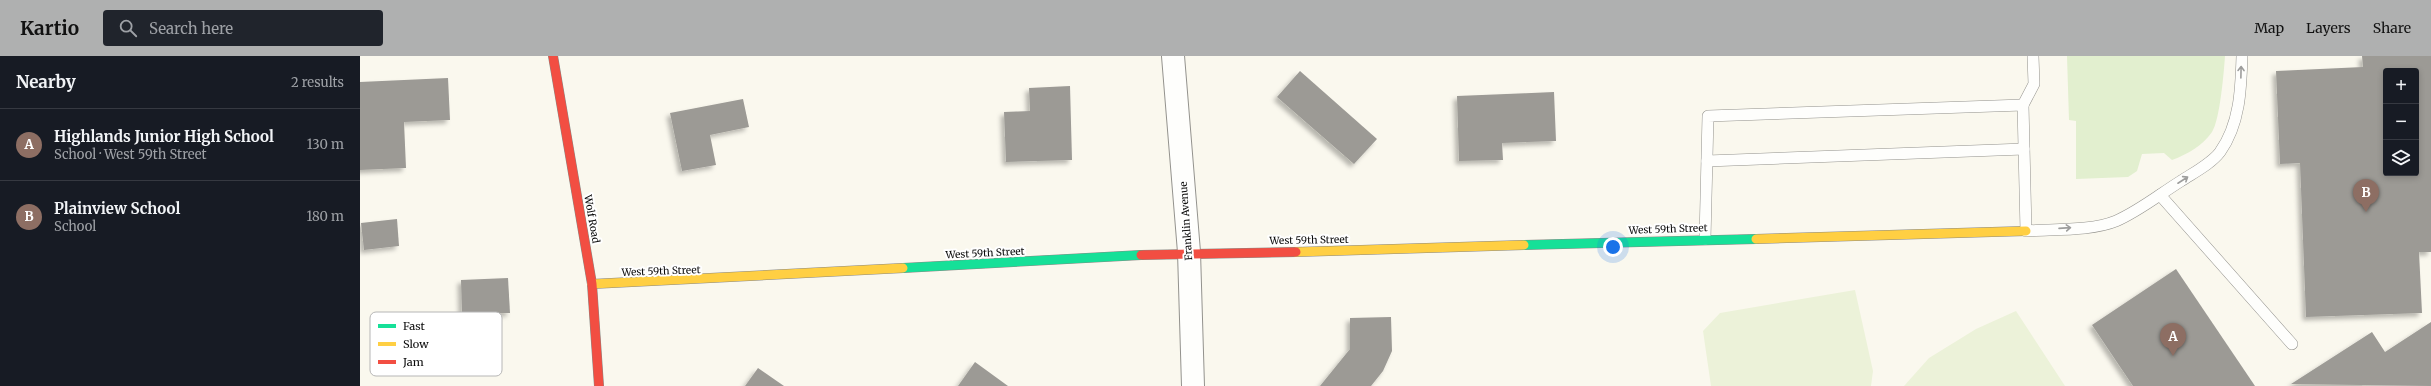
<!DOCTYPE html>
<meta charset="utf-8">
<style>
:root{--surface:#171b24;--page:#20242c;--text:#f1f3f6;--muted:#9ea1a6;--line:#363941;--accent:#afb0b0}
body{margin:0;font-family:Merriweather,serif;background:var(--page);color:var(--text)}
.controls{position:absolute;right:12px;top:12px;display:grid;overflow:hidden;border-radius:4px;box-shadow:0 2px 6px #0003}
.controls button{width:36px;height:36px;display:grid;place-items:center;padding:0;border:0;border-bottom:1px solid var(--line);background:var(--surface);color:var(--text);font:20px sans-serif}
.you{position:absolute;left:1253px;top:191px;width:14px;height:14px;margin:-10px;border:3px solid #fff;border-radius:50%;background:#1a73e8;box-shadow:0 0 0 6px #1a73e833}
.badge{display:grid;place-items:center;width:26px;height:26px;border-radius:50%;background:var(--accent);color:#fff;font-size:13px;font-weight:700}
.pin{position:absolute;translate:-50% -33px;filter:drop-shadow(0 1px 2px #0008)}
.pin::after{content:'';position:absolute;top:21px;width:14px;height:12px;background:inherit;clip-path:polygon(0 0,100% 0,50% 100%)}
.list{margin:0;padding:0;list-style:none}
h2{display:flex;justify-content:space-between;align-items:center;height:52px;margin:0;padding:0 16px;font-size:17px}
h2 small{font-size:13px;font-weight:400;color:var(--muted)}
.list li{display:grid;grid-template-columns:26px 1fr auto;gap:12px;align-items:center;box-sizing:border-box;height:72px;padding:0 16px;border-top:1px solid var(--line)}
.list b{display:block;font-size:15px;white-space:nowrap}
.list p{margin:0;font-size:13px;white-space:nowrap;color:var(--muted)}
.list em{font-size:13px;font-style:normal;color:var(--muted)}
.icon{flex:none;width:22px;height:22px;fill:none;stroke:currentColor;stroke-width:2;stroke-linecap:round;stroke-linejoin:round}
.map{position:relative;flex:none;width:2071px;height:330px;overflow:hidden}
header{display:flex;align-items:center;gap:24px;box-sizing:border-box;height:56px;padding:0 20px;background:var(--accent);color:#111}
header strong{font-size:19px}
nav{display:flex;gap:22px;margin-inline-start:auto;font-size:14px}
.search{width:280px;height:36px;background:var(--page);display:flex;align-items:center;gap:10px;box-sizing:border-box;padding:0 14px;border-radius:4px;color:var(--muted);font-size:15px}
main{display:flex}
aside{flex:1;background:var(--surface)}
.map>svg:first-child{display:block}
</style>
<header>
<strong>Kartio</strong>
<div class="search"><svg class="icon" aria-label="search" viewBox="0 0 24 24"><circle cx="10" cy="10" r="6"/><path d="M15 15l6 6"/></svg>Search here</div>
<nav><a>Map</a><a>Layers</a><a>Share</a></nav>
</header>
<main>
<aside>
<h2>Nearby<small>2 results</small></h2>
<ul class="list">
<li><span class="badge" style="background:#8d6e63">A</span><div><b>Highlands Junior High School</b><p>School · West 59th Street</p></div><em>130 m</em></li>
<li><span class="badge" style="background:#8d6e63">B</span><div><b>Plainview School</b><p>School</p></div><em>180 m</em></li>
</ul>
</aside>
<div class="map">
<svg width="2071" height="330" viewBox="0 0 2071 330">
<defs>
<filter id="shadow"><feDropShadow dx="-3.5" dy="3.5" stdDeviation="2" flood-color="#0004"/></filter>
</defs>
<rect width="100%" height="100%" fill="#faf8ee"/>
<!-- green -->
<path fill="#e2efcf" d="M1707,0H1865C1864,15 1860,64 1852,76C1842,90 1828,98 1812,104L1804,97L1782,98L1777,115L1768,121L1716,123V65L1709,64Z"/>
<!-- pitch -->
<g fill="#ecf2d9">
<path d="M1495,234L1513,315L1511,330H1351L1343,275L1360,257Z"/>
<path d="M1656,255L1705,330H1544L1569,302L1616,273Z"/>
</g>
<!-- building -->
<g fill="#9c9a95" fill-rule="evenodd" filter="url(#shadow)">
<path d="M2002,0H2071V196H2059L2062,257L1946,261L1940,107L1920,108L1916,15L2003,11ZM2026,15H2056V117H2026Z"/>
<path d="M940,15L1017,83L994,108L917,41Z"/>
<path d="M88,22L90,64L44,66L46,112L0,114V26Z"/>
<path d="M710,30L712,104L646,106L644,56L670,55L669,32Z"/>
<path d="M1194,36L1196,85L1142,87L1143,104L1099,105L1097,40Z"/>
<path d="M383,43L389,71L350,79L356,109L322,115L310,57Z"/>
<path d="M37,163L39,190L4,194L1,167Z"/>
<path d="M1816,213L1895,330H1773L1732,269Z"/>
<path d="M148,222L150,257L102,258L101,224Z"/>
<path d="M1031,261L1032,295L1023,315L1011,330H960L990,293V262Z"/>
<path d="M2071,266V330L1931,328L2012,276L2025,296Z"/>
<path d="M615,306L648,330H598Z"/>
<path d="M398,312L424,330H385Z"/>
</g>
<g fill="none" stroke-linecap="round" stroke-linejoin="round">
<!-- lane casing -->
<g stroke="#93928d" stroke-width="12">
<g id="lane">
<path d="M1663,49L1674,28L1673,0"/>
<path d="M1347,105L1664,93"/>
<path d="M1800,139L1932,288"/>
<path d="M1345,183L1348,60L1663,49L1666,175C1693,173 1732,175 1756,165C1779,155 1800,138 1821,125C1833,117 1851,108 1860,96C1880,68 1881,33 1882,0"/>
</g>
</g>
<!-- street casing -->
<g stroke="#93928d" stroke-width="24">
<path id="street" d="M813,0L829,196L833,330"/>
</g>
<!-- fast casing -->
<g stroke="#898884" stroke-width="10">
<g id="fast">
<path d="M1164,189L1396,183"/>
<path d="M543,212L781,199"/>
</g>
</g>
<!-- slow casing -->
<g stroke="#898884" stroke-width="10">
<g id="slow">
<path d="M1396,183L1666,175"/>
<path d="M936,196L1164,189"/>
<path d="M232,228L543,212"/>
</g>
</g>
<!-- jam casing -->
<g stroke="#898884" stroke-width="10">
<g id="jam">
<path d="M193,0L232,228L239,330"/>
<path d="M781,199L936,196"/>
</g>
</g>
<!-- lane -->
<use href="#lane" stroke="#fefefc" stroke-width="11"/>
<!-- street -->
<use href="#street" stroke="#fefefc" stroke-width="22"/>
<!-- fast -->
<use href="#fast" stroke="#16e098" stroke-width="9"/>
<!-- slow -->
<use href="#slow" stroke="#ffcf43" stroke-width="9"/>
<!-- jam -->
<use href="#jam" stroke="#f24e42" stroke-width="9"/>
</g>
<!-- one-way arrows -->
<defs><path id="oneway-shaft" d="M-6 0H5M1.5-3L5.5 0L1.5 3" fill="none" stroke-width="1.6" stroke-linecap="round" stroke-linejoin="round"/></defs>
<g stroke="#9d9d9c">
<use href="#oneway-shaft" transform="translate(1881 16) rotate(-89)"/>
<use href="#oneway-shaft" transform="translate(1823 124) rotate(-33)"/>
<use href="#oneway-shaft" transform="translate(1705 172) rotate(-4)"/>
</g>
<g text-anchor="middle" dominant-baseline="central" stroke-width="4" stroke-linejoin="round" paint-order="stroke">
<!-- street labels -->
<g font-size="10" fill="#0b0b0b" stroke="#fff">
<text transform="translate(232 163) rotate(80)">Wolf Road</text>
<text transform="translate(826 165) rotate(-94)">Franklin Avenue</text>
<text transform="translate(1308 173) rotate(-2)">West 59th Street</text>
<text transform="translate(949 184) rotate(-1)">West 59th Street</text>
<text transform="translate(625 197) rotate(-3)">West 59th Street</text>
<text transform="translate(301 215) rotate(-2)">West 59th Street</text>
</g>
</g>
<!-- legend -->
<rect x="10" y="256" width="132" height="64" rx="6" fill="#fff" stroke="#b6b6b6" stroke-width="1"/>
<rect x="18" y="268" width="18" height="4" fill="#16e098"/>
<rect x="18" y="286" width="18" height="4" fill="#ffcf43"/>
<rect x="18" y="304" width="18" height="4" fill="#f24e42"/>
<g font-size="11" fill="#0b0b0b">
<text x="43" y="274">Fast</text>
<text x="43" y="292">Slow</text>
<text x="43" y="310">Jam</text>
</g>
</svg>
<div class="controls">
<button>+</button>
<button>−</button>
<button><svg class="icon" aria-label="layers" viewBox="0 0 24 24"><path d="M12 4l9 5-9 5-9-5zM3 14l9 5 9-5"/></svg></button>
</div>
<div class="you"></div>
<div class="pin badge" style="left:1813px;top:300px;background:#8d6e63">A</div>
<div class="pin badge" style="left:2006px;top:156px;background:#8d6e63">B</div>
</div>
</main>
